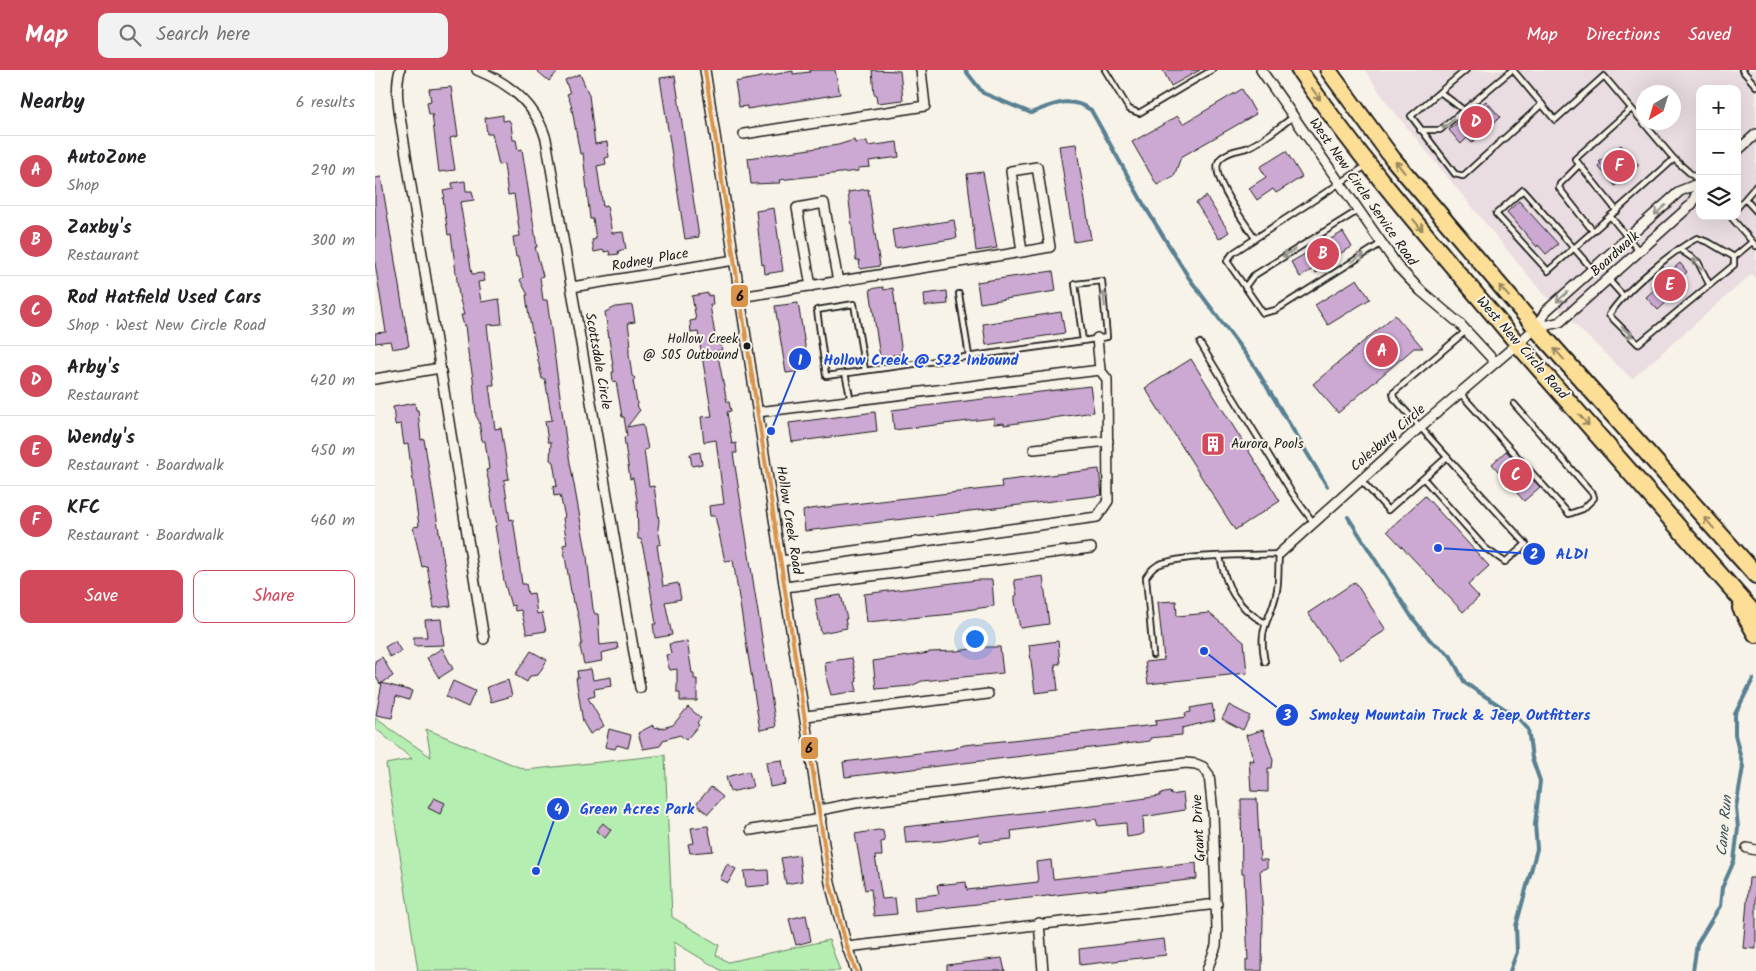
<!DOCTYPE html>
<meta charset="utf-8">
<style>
:root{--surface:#fff;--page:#f2f2f2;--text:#202124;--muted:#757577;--line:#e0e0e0;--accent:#d1495b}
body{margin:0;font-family:Kalam,sans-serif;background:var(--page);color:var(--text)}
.controls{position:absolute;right:15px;top:15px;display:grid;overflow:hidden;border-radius:10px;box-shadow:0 5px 20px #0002}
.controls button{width:45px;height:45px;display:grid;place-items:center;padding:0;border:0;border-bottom:1px solid var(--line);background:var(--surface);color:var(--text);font:25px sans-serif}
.compass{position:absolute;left:1261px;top:15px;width:45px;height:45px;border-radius:50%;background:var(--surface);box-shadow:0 5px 20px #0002;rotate:218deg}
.you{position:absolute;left:599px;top:568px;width:18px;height:18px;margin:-12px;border:4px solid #fff;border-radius:50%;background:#1a73e8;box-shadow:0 0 0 8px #1a73e833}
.badge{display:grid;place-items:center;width:32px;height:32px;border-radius:50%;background:var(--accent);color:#fff;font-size:16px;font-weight:700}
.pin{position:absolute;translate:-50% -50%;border:2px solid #fff;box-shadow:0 1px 5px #0006}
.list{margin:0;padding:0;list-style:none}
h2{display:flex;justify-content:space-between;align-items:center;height:65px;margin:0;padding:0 20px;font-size:21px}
h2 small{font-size:16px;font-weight:400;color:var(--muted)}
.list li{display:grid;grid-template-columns:32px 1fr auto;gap:15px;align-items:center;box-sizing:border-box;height:70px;padding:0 20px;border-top:1px solid var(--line)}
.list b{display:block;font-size:19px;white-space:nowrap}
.list p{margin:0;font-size:16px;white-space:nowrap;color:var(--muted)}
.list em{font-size:16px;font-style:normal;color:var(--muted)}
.actions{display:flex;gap:10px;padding:15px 20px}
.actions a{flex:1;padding:11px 0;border:1px solid var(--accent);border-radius:10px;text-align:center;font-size:18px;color:var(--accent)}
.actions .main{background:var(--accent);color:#fff}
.icon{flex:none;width:28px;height:28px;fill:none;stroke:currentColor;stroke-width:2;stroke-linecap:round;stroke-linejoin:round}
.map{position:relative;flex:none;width:1381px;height:901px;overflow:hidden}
header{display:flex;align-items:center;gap:30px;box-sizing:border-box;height:70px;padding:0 25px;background:var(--accent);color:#fff}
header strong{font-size:24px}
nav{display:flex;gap:28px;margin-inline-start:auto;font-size:18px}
.search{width:350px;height:45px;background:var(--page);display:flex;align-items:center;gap:12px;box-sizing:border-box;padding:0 18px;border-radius:10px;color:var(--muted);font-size:19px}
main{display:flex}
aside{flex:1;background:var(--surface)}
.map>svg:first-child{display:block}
</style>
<header>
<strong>Map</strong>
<div class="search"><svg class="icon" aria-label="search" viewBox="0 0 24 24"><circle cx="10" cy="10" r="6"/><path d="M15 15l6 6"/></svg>Search here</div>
<nav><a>Map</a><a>Directions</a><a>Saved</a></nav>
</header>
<main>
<aside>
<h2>Nearby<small>6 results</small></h2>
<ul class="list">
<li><span class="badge">A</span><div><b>AutoZone</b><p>Shop</p></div><em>290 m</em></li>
<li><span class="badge">B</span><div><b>Zaxby's</b><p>Restaurant</p></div><em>300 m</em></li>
<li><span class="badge">C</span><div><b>Rod Hatfield Used Cars</b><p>Shop · West New Circle Road</p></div><em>330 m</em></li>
<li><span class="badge">D</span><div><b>Arby's</b><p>Restaurant</p></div><em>420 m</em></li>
<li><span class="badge">E</span><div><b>Wendy's</b><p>Restaurant · Boardwalk</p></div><em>450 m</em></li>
<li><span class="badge">F</span><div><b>KFC</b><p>Restaurant · Boardwalk</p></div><em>460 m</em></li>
</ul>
<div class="actions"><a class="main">Save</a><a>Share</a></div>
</aside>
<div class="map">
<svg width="1381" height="901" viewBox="0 0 1381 901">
<rect width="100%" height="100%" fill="#f7f3e8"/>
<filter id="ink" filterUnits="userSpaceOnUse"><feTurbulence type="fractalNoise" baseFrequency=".02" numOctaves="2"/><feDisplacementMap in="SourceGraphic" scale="10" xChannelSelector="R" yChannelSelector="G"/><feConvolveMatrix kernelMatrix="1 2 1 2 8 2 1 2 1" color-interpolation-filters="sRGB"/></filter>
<g filter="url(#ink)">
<!-- built -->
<path fill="#eadde2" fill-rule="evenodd" d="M990,0H1381V208L1377,204L1257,309L1169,225L1012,33ZM1325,19H1362V146H1325ZM1268,22H1298V52H1268Z"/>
<!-- green -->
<path fill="#b5eeb1" stroke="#688566" d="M0,648L56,687L51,659L151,700L290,685L297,847L344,875L341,885L353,892L454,870L465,901H347L299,872L300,901H43L11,694L37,689L0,658Z"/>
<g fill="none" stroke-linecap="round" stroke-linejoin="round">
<!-- stream -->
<g stroke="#598093" stroke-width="4">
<path d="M590,0L608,23L656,43C678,35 693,25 716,40L769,135L814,208L880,297L952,416"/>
<path d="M973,447L1036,546L1055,570L1075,585L1090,613L1142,647L1153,659L1157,688L1165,711L1160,754L1162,779L1141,856L1142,882L1135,901"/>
<path d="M1318,901L1322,874L1345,836L1347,818L1359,791L1363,758L1361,737L1368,697L1360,665V644L1378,609"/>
</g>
</g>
<!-- building -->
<g fill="#cca9d3" stroke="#1c1c1c">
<path d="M161,0H184L174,11Z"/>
<path d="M435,0H460L465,24L372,39V36L364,37L360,12L418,1V4L435,2Z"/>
<path d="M497,0L525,1L528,30L502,33L501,24H499Z"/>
<path d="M788,0H825L796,16Z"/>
<path d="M205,4L214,25L220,74L232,72L234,87L230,88L231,94L222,96L228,137L232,136L237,163L248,162L251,179L243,181L244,184L235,185L234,181L229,182V180L219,182L217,170L221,169L218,149H215L208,83L205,84L196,34L192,24L195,23L190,10Z"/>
<path d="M300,6L324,167L310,169L285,8Z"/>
<path d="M76,17L83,66L75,68L80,100L64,102L57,44H54L52,32L56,31L54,19Z"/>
<path d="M867,19L881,44L806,87L799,106L782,115L757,72L803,46L808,54Z"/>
<path d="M1111,31L1125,47L1097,73L1092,68L1086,74L1074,60L1095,41L1097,43Z"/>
<path d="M128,45V51L134,50L136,54L138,70H141L143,80L147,79L162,177H160L168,206L165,207L168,230H172L191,370L212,487L218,539L220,544H223L225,575L242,573L243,579L226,583L227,591L209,594L205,577L207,573L204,549L200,533H198L188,475L192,474L188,448L190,447L185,425L179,426L178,417L182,416L178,392L175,390L176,372H173L170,351L177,350L170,309H167L154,247L151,225H153L145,210L148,207L144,187H141L138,167L145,166L139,124L133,125L129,94L124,95L117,64H112L110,48Z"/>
<path d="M479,70L480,73L492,71L493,76L522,72L524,87L494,91L495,97L483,98V101L404,110L405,113L376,114L373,88L463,75Z"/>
<path d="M701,74L716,169L699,172L684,76Z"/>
<path d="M1246,75L1264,95L1240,116L1223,96L1226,94L1224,92Z"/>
<path d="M911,81L927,107L901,123L898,119L882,130L874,118L891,107L885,97Z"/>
<path d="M608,102L622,178L601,181L592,104Z"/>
<path d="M6,107L34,276L17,279L15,271L0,273V263L11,262L0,193V108Z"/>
<path d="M90,111L91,121H97L99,130L85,132L97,204L108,203L110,211L103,212L106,232L124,229L125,234L127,254L112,255L119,315H114L120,359L126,358L134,409L129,410L135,450L138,449L140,462L147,514H151L153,524L159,523L162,544L167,543L171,561L152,564L146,540L140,541L139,535L136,536L129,511L120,456L122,455L115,422H116L111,400L114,399L110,371H107L104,351L101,346L98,308L95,291H94L90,255L89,256L86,245H89L84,226L76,164L73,165L68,128L70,127L68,121L78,119L77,113Z"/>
<path d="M493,119L505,196L485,199L484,190H481L473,122Z"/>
<path d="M831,126L854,162L844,169L821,133Z"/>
<path d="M1144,131L1183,174L1171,184L1163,175L1162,177L1132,142Z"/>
<path d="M399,138L408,201L390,204L389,194L387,195L381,141Z"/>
<path d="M579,150L582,168L520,178L517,160Z"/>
<path d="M968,162L977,177L953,190L955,194L941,203L938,199L925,207L916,192Z"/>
<path d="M1305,193L1312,202L1307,207L1312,213L1283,240L1271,227L1279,220L1277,217Z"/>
<path d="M678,201L681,221L605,233L602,212Z"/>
<path d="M982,209L995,229L953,255L940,235Z"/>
<path d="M508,217L509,220L518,218L527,284L505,287L495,219Z"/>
<path d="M572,221L573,234L550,236L549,224Z"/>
<path d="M333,223V226L337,225L338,235H335L341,271L345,270L347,280L342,281L352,332H354L356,341L352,342L357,374L361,373L362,383H358L401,657L385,660L358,490L350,491L340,446H335L334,436L349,434L341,370L329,372L326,347L337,346L323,262L316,263L315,251L321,250L317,226Z"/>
<path d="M423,233L434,300L411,303L400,236Z"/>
<path d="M257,235L260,252L253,253L256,275L254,276V284L257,306L260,308L258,311L263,338L265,340L252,357L268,354L273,379L269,380L274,417L279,416L284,451L283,459L286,474L282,475L288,516L303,513L306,529L290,532L297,565L280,568L278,554H281L271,492L266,469H263L262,429L258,408L255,409L249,367L252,366L249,347H247L241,311L238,312L237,302H239L230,242L241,237Z"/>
<path d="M686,242L690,263L611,275L608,254Z"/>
<path d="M1020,245L1048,278H1039L963,343L938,314Z"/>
<path d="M816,289L905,431L860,460L770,318Z"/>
<path d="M715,316L719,342L629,355V353L619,354V348L519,360L517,340Z"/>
<path d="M40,333L41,340H43L46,370L49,369L76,536L59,538L52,496L47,497L38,457L44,456L33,374L29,375L26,354L20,355L18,337Z"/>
<path d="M500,342L502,361L417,372L414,353Z"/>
<path d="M1131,381L1165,417L1149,431L1117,394Z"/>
<path d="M325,382L327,394L317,396L315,384Z"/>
<path d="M724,399L727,425L430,461L428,441L435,439L627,417L626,411Z"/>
<path d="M1050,426L1114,496L1093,515L1104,527L1088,542L1012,461Z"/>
<path d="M668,506L674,554L645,558L640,531V526L642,525L639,510Z"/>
<path d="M602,510H617L619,536L578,542V544L492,552L489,524Z"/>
<path d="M980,512L1011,560L964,590L933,543Z"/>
<path d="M466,525L472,549H470L472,558L446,563L440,529Z"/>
<path d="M801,531L802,546L834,543L869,572L872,603L773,614L770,592L789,590L783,532Z"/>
<path d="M66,549L69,575L39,576L38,567H52L50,550Z"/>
<path d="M20,571L26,581L15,587L10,577Z"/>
<path d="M312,571L317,603H319V609H322V631H305V623H302V599L295,600L293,595L291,585L296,584L294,574Z"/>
<path d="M683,571L685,594H680L683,620L660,623L654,575Z"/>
<path d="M610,577H625L628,603L547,611L536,616L501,619L498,591L554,583V582L582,581Z"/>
<path d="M67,578L78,599L64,608L52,588Z"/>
<path d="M156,581L172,590L163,605L155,606L152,612L140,605Z"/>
<path d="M7,587L18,606L7,613L37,621L34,630L21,626L17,648L1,645L7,613L5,614L0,605V591Z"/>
<path d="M477,588L482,611L480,612L482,621L456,625L452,611L450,592Z"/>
<path d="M216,599L218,610L236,607L237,616L219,619L220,626L213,628L229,656L215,664L208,652L201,608H203L202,601Z"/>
<path d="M133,610L137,626L116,632L112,617Z"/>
<path d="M78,611L100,621L93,637L71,627Z"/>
<path d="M837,634L840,650L807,658V665L775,668V671L470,707L468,692L578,679L589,675L781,655L780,651L811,647L810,643L816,642L815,638Z"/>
<path d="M854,635L875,646L868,660L847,649Z"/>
<path d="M313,637L326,648L322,653L324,655L311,670L305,665L288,670L285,676L268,679L263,663L278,655L279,658L284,657V659L298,655Z"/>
<path d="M234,659L256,665L253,678L242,675L240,679L230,677Z"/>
<path d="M888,660L898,690L897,698H893V722L876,721L874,690L879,691L871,665Z"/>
<path d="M407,690L411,714L395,717L391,692Z"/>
<path d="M374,701L378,717L355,722L351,707Z"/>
<path d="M336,717L348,727L333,744L321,734Z"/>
<path d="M795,722L796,725L808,723L810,740L768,747L769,763L765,765L752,767L751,753L723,756L721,749L636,761L637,769L605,772L604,764L567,771L531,773L529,757L751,731L785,726V724Z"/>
<path d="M59,728L70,733L65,744L53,738Z"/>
<path d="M866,729H882L885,790H892V798L885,800L888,848L887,901H871V890H873L869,804H867Z"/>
<path d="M228,753L236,760L230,768L221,761Z"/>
<path d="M333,756L338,781L315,783L313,774L319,773L316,758Z"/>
<path d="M503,760L508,761L510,771L506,772L507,786H500L507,829L520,828L522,844L499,846L496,819L490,820L480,764Z"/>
<path d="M424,785L427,811L411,814L406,788Z"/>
<path d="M676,790L678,809L821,793L822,809L540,841L539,827L564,824L562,815L591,812L592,820L663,812L661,792Z"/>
<path d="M352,794L361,799L353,813L345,809Z"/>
<path d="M393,800L394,815L371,817L369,801Z"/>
<path d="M1374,808H1381V879L1368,878Z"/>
<path d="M431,845L436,871L421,875L414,849Z"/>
<path d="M789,869L791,885L705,895L704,879Z"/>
<path d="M627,888L630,901H572V895Z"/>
</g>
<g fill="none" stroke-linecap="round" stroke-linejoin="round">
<!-- service casing -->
<g stroke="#1c1c1c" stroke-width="8">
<g id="service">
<path d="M730,0L754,39L764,43L837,0"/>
<path d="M1091,0L1036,46L1080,104L1088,106L1167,34"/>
<path d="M1138,0L1180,50L1229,6L1299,89L1325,112"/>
<path d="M1367,0L1381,16"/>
<path d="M1065,22L1090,41"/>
<path d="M1045,60H1065L1137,0"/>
<path d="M1204,95L1185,114L1184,118L1218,161"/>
<path d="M1371,130L1381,141"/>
<path d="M1362,138L1381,116"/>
<path d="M984,140L878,206L870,217L888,243L901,240L1007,173"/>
<path d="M1242,141L1200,89L1256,39"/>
<path d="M1235,146L1264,181"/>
<path d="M1355,146L1381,176"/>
<path d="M880,168C871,154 830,102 846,88C856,79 865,81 874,77C889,70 904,57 918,47"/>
<path d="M1304,179L1323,192L1334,214"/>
<path d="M1359,187L1335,173L1322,168C1296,182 1250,220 1234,245L1263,274L1359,195V187L1377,172"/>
<path d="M1217,199L1148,120L1121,144L1173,201C1215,164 1257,127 1299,89"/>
<path d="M1233,209L1249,227"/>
<path d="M870,217L852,191L858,183L991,96"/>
<path d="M584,224L594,286"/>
<path d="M825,273L917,423L938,452"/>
<path d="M490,300L479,234L442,240L451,306L708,271L732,267L727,211L700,214L708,271"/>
<path d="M470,303L476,331"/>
<path d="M1085,323L1194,444L1208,439L1219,428L1218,424L1139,334"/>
<path d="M1049,409L1110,478L1130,492L1151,474L1072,387"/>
<path d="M986,410L1013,440L1072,387L1019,328L1018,323L1091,261"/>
<path d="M845,487C851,517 861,537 890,553"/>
<path d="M778,585L771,507C776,500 780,495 788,493C820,484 870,486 904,484C903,496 904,508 902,520C896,553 882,553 890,592"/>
</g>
</g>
<!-- minor casing -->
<g stroke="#1c1c1c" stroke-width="12">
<g id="minor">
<path d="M25,0C19,21 25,44 28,66L109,569"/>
<path d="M102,0C134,13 161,35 171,69L265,618"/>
<path d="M330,0L455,813L472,877L481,901"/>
<path d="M886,0L1024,198L1046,221L1085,254L1120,292"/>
<path d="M369,64L550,36L546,0"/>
<path d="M1362,81L1381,64"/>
<path d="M436,216L422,138L449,133L463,212"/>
<path d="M197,217L359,190"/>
<path d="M365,227L647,182L675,177L662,97L636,101L647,182"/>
<path d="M1161,258L1185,252L1317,134L1325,115"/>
<path d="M722,268L725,300"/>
<path d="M0,309L65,298"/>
<path d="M383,342L725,300L732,309L733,431L722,447L406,491"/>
<path d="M659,379L733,371"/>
<path d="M904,484L1045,357L1161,258L1171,241L1305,121L1325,113"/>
<path d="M410,517L716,478"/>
<path d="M431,646L613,624"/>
<path d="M445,740L480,733L811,693L821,694L828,697L834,705L838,743L842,860L841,876L832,900"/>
<path d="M376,760L446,749"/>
<path d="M1372,778L1381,780"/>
<path d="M664,853L668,901"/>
<path d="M472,877L842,834"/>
</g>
</g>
<!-- trunk casing -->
<g stroke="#1c1c1c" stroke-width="19">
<g id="trunk">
<path d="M924,0C990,97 1068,184 1142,273"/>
<path d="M953,0L1018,89L1161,258"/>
</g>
</g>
<!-- motorway casing -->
<g stroke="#1c1c1c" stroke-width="20">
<g id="motorway">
<path d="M1161,258L1381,505"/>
<path d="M1142,273L1381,546"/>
<path d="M1366,538L1381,564"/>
</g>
</g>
<!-- service -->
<use href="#service" stroke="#f7f3e8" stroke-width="4.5"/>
<!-- minor -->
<use href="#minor" stroke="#f7f3e8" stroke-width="9"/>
<!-- trunk -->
<use href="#trunk" stroke="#fcde96" stroke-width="15"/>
<!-- motorway -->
<use href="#motorway" stroke="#fcde96" stroke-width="16"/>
<!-- bus-1 casing -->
<g stroke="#f7f3e8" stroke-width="8">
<path id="bus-1" d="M330,0L455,813L472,877L481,901"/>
</g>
<!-- bus-1 -->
<use href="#bus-1" stroke="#d9934b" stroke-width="4"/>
</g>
<!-- one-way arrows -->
<defs><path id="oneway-shaft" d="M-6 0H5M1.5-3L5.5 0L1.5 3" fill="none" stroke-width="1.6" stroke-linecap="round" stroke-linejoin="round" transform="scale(1.25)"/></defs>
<g stroke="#97875f">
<use href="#oneway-shaft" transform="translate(941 24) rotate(55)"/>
<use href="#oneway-shaft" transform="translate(1025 97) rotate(-129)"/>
<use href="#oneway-shaft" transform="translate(1043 155) rotate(50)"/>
<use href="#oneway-shaft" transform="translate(1129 221) rotate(-131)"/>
<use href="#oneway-shaft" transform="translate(1184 284) rotate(-132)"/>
<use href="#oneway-shaft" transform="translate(1209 350) rotate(49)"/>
<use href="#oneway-shaft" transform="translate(1334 453) rotate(-132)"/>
</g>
<g stroke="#94928c">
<use href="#oneway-shaft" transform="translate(1073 54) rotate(142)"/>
<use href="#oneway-shaft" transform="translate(1285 140) rotate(138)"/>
<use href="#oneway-shaft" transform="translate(914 183) rotate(148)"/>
<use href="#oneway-shaft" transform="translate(983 188) rotate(-32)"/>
<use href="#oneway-shaft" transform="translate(1322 194) rotate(-130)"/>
<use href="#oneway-shaft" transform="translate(1187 227) rotate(138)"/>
<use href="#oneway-shaft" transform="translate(729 229) rotate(-95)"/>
<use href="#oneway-shaft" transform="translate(1252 262) rotate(45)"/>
</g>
</g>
<!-- icons -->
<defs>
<g id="building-square" transform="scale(1.25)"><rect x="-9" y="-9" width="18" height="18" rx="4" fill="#d1495b" stroke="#f7f3e8"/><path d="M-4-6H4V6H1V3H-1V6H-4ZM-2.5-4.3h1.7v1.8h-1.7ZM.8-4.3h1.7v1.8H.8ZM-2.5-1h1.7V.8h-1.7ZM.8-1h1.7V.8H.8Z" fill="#fff"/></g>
</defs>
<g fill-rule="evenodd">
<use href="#building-square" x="838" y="374"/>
</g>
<!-- markers -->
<circle fill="#1c1c1c" stroke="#f7f3e8" stroke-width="2" cx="372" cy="276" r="4.5"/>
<g text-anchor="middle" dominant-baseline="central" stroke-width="4" stroke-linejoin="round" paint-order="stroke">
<!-- bus labels -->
<g font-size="13" fill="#1c1c1c" stroke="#f7f3e8" text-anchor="end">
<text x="363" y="269">Hollow Creek<tspan x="363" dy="16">@ 505 Outbound</tspan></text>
</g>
<!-- street labels -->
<g font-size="14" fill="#1c1c1c" stroke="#f7f3e8">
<text transform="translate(988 122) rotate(55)">West New Circle Service Road</text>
<text transform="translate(1240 184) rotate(-42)">Boardwalk</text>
<text transform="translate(275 190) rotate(-10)">Rodney Place</text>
<text transform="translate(1147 278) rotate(49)">West New Circle Road</text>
<text transform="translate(223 291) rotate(80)">Scottsdale Circle</text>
<text transform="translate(1013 368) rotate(-41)">Colesbury Circle</text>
<text transform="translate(414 450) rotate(81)">Hollow Creek Road</text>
<text transform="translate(824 758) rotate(-93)">Grant Drive</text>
</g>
<!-- poi labels -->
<g font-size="14" fill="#1c1c1c" stroke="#f7f3e8" text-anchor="start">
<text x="856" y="374">Aurora Pools</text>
</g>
<!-- water labels -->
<g font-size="15" font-style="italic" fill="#3f5661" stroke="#f7f3e8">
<text transform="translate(1350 756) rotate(-85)">Cane Run</text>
</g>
</g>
<!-- callouts -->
<path fill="none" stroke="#1d4ed8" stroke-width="2" d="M396 361L425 289M1063 478L1159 484M829 581L912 645M161 801L183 739"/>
<g fill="#1d4ed8" stroke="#f7f3e8" stroke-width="2">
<circle cx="396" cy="361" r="5"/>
<circle cx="1063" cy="478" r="5"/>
<circle cx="829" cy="581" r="5"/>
<circle cx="161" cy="801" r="5"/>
<circle cx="425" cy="289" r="12"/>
<circle cx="1159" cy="484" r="12"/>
<circle cx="912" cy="645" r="12"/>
<circle cx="183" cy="739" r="12"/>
</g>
<g font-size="15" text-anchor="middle" font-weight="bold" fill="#fff">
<text x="425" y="295">1</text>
<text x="1159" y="489">2</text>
<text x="912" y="650">3</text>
<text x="183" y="744">4</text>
</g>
<g font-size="15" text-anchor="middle" font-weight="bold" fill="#1d4ed8" stroke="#f7f3e8" stroke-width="4" stroke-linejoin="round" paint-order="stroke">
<text x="546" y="295">Hollow Creek @ 522 Inbound</text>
<text x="1197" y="489">ALDI</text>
<text x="1075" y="650">Smokey Mountain Truck &amp; Jeep Outfitters</text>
<text x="262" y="744">Green Acres Park</text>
</g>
<g stroke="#f7f3e8" stroke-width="2">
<rect x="355" y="214" width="19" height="24" rx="5" fill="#d9934b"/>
<rect x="425" y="666" width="19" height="24" rx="5" fill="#d9934b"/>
</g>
<g font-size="14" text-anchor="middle" font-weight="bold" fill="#111">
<text x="365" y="231">6</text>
<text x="434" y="683">6</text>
</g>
</svg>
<div class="controls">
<button>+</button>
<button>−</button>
<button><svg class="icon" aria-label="layers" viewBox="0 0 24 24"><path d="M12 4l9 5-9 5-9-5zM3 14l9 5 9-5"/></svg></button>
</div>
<svg class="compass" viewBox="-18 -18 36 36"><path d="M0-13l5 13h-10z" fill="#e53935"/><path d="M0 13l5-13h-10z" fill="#757577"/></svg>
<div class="you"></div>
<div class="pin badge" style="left:1007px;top:281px">A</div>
<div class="pin badge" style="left:948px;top:184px">B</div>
<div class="pin badge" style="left:1141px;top:405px">C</div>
<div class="pin badge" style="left:1101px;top:52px">D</div>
<div class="pin badge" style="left:1295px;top:215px">E</div>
<div class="pin badge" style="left:1244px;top:96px">F</div>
</div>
</main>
